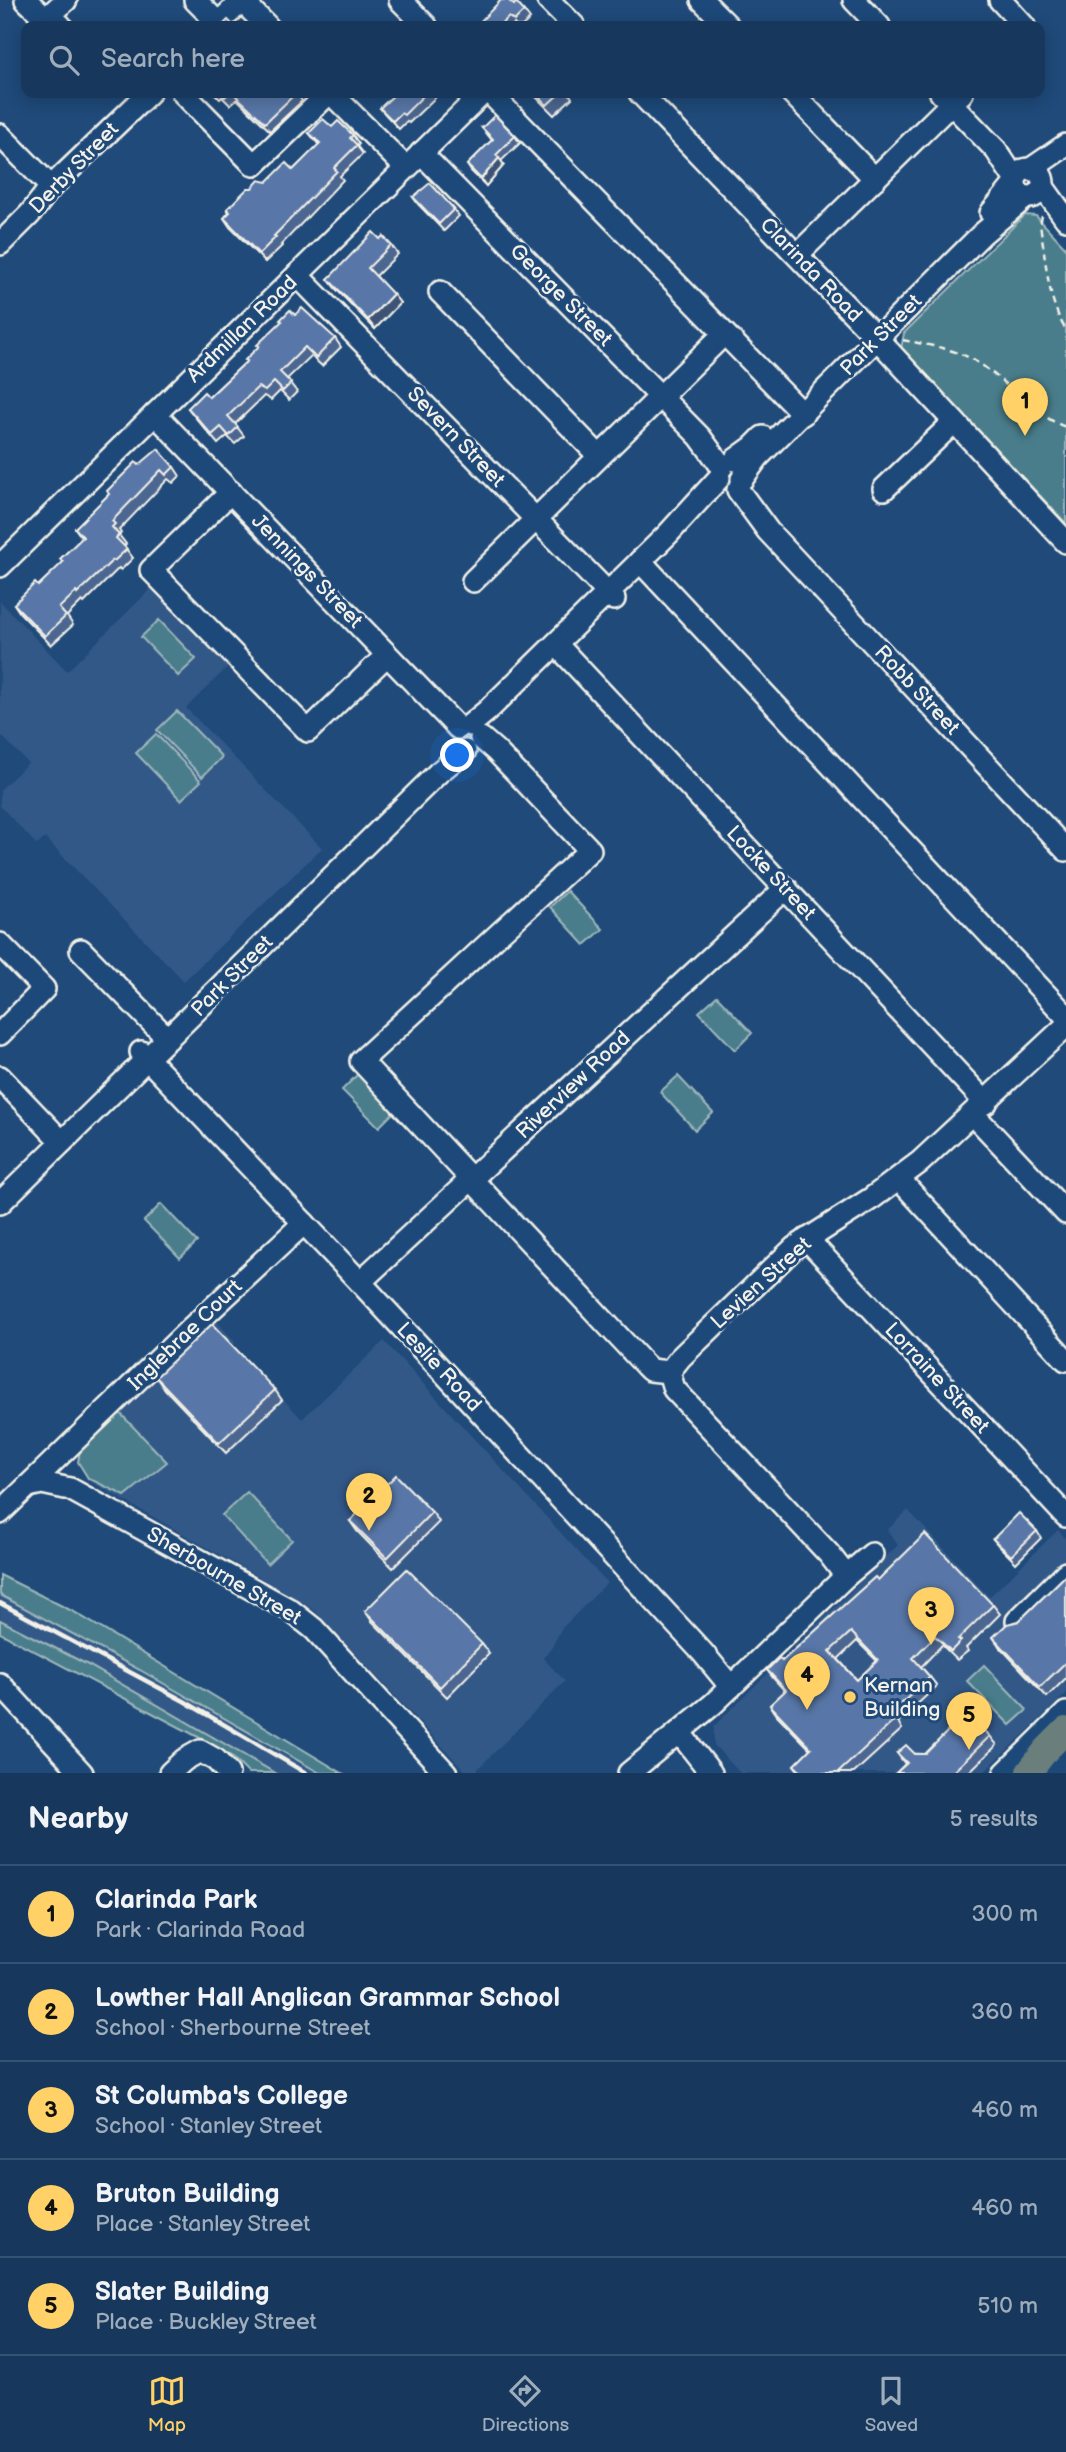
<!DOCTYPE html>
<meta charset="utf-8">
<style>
:root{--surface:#17385c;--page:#244365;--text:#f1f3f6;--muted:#9eacbb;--line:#365272;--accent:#ffd166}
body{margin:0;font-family:"Balsamiq Sans",sans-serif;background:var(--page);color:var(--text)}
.you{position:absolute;left:458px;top:756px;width:24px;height:24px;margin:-18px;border:5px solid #fff;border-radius:50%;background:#1a73e8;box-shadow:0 0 0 10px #1a73e833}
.badge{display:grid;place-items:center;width:46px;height:46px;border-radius:50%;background:var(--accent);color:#111;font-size:23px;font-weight:700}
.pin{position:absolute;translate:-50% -58px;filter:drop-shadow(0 2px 4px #0008)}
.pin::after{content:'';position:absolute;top:37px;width:24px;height:21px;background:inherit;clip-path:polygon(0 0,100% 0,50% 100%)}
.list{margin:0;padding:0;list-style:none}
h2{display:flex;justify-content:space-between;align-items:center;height:91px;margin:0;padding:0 28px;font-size:30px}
h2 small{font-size:23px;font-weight:400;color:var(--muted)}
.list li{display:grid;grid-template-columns:46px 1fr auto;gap:21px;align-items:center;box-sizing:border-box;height:98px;padding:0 28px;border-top:2px solid var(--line)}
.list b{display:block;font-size:26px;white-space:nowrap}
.list p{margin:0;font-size:23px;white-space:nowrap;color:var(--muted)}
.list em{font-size:23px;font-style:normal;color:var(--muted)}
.icon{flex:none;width:38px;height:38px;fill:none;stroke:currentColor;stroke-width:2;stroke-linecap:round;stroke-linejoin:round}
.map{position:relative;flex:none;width:1066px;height:1773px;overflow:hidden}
.search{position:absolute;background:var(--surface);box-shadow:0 4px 18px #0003;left:21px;right:21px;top:21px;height:77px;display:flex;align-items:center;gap:18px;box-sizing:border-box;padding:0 24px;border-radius:14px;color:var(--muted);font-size:26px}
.sheet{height:581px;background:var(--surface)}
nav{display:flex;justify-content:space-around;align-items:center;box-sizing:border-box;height:98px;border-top:2px solid var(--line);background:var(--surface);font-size:19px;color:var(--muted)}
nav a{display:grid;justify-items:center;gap:4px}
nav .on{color:var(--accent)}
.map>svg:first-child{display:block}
</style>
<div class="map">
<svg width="1066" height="1773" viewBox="0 0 1066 1773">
<rect width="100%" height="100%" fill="#1f4a7a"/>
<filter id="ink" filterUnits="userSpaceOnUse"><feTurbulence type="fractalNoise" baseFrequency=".0143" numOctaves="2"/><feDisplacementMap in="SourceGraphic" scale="14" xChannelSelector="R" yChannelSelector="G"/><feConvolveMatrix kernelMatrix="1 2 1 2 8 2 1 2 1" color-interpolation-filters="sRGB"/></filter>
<g filter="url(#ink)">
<!-- built -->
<g fill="#305888">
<path d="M158,582L234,661L186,708L322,848L184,981L45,838L37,845L0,806V790L28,763L0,734V601L67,671Z"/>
<path d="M214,1318L235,1342L233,1346L302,1419L384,1341L607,1583L561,1629L552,1647L543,1658L565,1681L474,1773H467L316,1612L296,1598L86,1479L80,1460L84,1446Z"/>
<path d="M908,1510L989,1597L1058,1530L1066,1539V1694L983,1773H740L714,1745V1726L898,1545L887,1530Z"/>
<path d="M0,1595L140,1670L320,1773H275L90,1666L0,1620Z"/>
</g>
<!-- green -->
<g fill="#497d8b" stroke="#9eb7ba" stroke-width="2">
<path d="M1025,215L1036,216L1066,248V523L901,349L904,333Z"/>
<path d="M159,620L196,659L178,676L141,637Z"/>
<path d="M177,711L222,757L202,777L157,730Z"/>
<path d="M156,734L201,781L181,800L136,753Z"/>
<path d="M567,891L603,929L585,945L550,907Z"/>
<path d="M717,996L752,1033L735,1050L699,1012Z"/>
<path d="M359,1073L396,1110L379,1127L342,1090Z"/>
<path d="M678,1076L713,1113L695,1130L660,1092Z"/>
<path d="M161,1204L197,1242L180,1258L144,1221Z"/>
<path d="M118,1411L167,1462L125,1496L88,1478L78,1462L81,1444Z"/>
<path d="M247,1492L292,1540L267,1564L222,1515Z"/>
<path d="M0,1575L74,1612L342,1773H320L140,1670L0,1595Z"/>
<path d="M0,1620L90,1666L275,1773H248L231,1756L200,1738L0,1633Z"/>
<path d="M984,1665L1027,1710L1010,1725L967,1681Z"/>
</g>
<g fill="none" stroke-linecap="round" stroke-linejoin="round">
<!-- minor casing -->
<g stroke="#f4f1e8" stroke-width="26">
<g id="minor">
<path d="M26,0L46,19L50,15L61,26"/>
<path d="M195,0L218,23"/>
<path d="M400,0L426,26"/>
<path d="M548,0L574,26"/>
<path d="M702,0L728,26"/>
<path d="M854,0L879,26"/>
<path d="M1000,0L1024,26"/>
<path d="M242,1L267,26"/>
<path d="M50,15L66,0"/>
<path d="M215,26L243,0"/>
<path d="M183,93L254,165L329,93"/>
<path d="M331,93L406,168"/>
<path d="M490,93L803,414"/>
<path d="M640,93L871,332L1066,542"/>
<path d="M792,93L875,179"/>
<path d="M941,93L996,150L1015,179"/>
<path d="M0,135L51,187"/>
<path d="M421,153L700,437L722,467"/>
<circle cx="1029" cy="183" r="14"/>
<path d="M1031,169L1066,145"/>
<path d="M1043,187L1066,219"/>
<path d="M991,213L1014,185"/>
<path d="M0,244L30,214L51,187L149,93"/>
<path d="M797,255L962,93"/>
<path d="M297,275L614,599"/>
<path d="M440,292L599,456"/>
<path d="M155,414L458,728"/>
<path d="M735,460L753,447L763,437"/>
<path d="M742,479L758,457L982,234L1026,197"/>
<path d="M884,489L954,422"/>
<path d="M738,490L768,531L1066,850"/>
<path d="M231,492L151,570L308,731L387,655"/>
<path d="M640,561L1066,1016"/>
<path d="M0,566L483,93"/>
<path d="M473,581L724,334"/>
<path d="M556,644L986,1103"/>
<path d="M470,725L487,711L668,534L719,478"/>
<path d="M481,738L496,751L590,850L361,1061L645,1365L650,1370L669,1372"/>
<path d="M0,944L44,989L0,1034"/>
<path d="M81,950L168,1039"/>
<path d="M141,1052L360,1282L703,1653L731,1687"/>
<path d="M0,1077L62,1142"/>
<path d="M973,1114L1066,1213"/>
<path d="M899,1179L1066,1360"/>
<path d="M0,1203L439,772L465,751"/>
<path d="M807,1239L1066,1516"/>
<path d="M360,1282L786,888"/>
<path d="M28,1486L42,1483L70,1489L290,1610L314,1629L446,1773"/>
<path d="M0,1513L189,1330L304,1223"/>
<path d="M846,1576L829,1554L674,1389L669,1372L680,1358L794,1248L872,1198L920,1162L1066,1026"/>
<path d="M1017,1621L1066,1573"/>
<path d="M0,1684L82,1773"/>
<path d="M679,1732L711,1773"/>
<path d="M170,1773L184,1760L200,1751L216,1760L228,1773"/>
<path d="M629,1773L713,1704L846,1576L872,1554"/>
<path d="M1005,1773L1066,1713"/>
<path d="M1053,1773L1066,1748"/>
</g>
</g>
<!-- major casing -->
<g stroke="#f4f1e8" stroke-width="32">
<path id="major" d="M1029,1772L1046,1750L1066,1730"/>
</g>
<!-- path -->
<g stroke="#f4f1e8" stroke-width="2.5" stroke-dasharray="7 5" stroke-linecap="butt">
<path d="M1042,216L1040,225C1046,258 1047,301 1066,330"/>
<path d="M903,340C926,345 954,348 975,361C1006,379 1030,414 1066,427"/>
</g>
<!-- minor -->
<use href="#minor" stroke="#1f4a7a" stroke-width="21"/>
<!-- major -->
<use href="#major" stroke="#6b7f7c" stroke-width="26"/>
<!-- rail -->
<path stroke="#f4f1e8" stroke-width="4.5" d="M0,1603L184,1701L306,1773"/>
</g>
<!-- wall -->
<g fill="#4c6690" stroke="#f4f1e8" stroke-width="2" fill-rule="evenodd">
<path d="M514,5L524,11L530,19L522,26H516L514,24L512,26H476Z"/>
<path d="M214,93H297L302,101L270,131L237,99L230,105L222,97L220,99Z"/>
<path d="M396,93H440L409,123L407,121L399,129L386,115L380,108Z"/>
<path d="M532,93H569L572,98L554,115Z"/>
<path d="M332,127L353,135L359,144L357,146L363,154L340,176L343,180L281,245L282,246L265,262L230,227L224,218L229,212L227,209L252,188L267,182L293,170L319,145L309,133Z"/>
<path d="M482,128L515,136L520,143L501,161L504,165L486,186L471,171L467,165L492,140Z"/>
<path d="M413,197L454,209L459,216L444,231L418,204Z"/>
<path d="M380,239L391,245L398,254L376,276L400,303L375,329L335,288L328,279Z"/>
<path d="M295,315L335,338L341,347L322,366L311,356L287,379L297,392L289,400L280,391L271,400L264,396L235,424L244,436L235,444L227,436L218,444L195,417L188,408L209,397Z"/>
<path d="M139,465L174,467L180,476L173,483L168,479L119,530L121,533L119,535L126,544L124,546L133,558L121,570L119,568L84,603L82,601L67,616L73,625L51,645L20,613L14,604L38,586L63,563L60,559L82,538L75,528Z"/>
<path d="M156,1377L275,1390L282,1400L226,1453L163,1387Z"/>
<path d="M432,1512L439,1522L393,1568L357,1531L350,1521Z"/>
<path d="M1037,1531L1041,1538L1016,1563L998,1545L993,1539Z"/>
<path d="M1066,1575V1678L1047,1697L1000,1647L993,1637L1019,1621Z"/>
<path d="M878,1580L993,1605L1000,1614L966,1648L968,1651L957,1660L942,1645L921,1667L930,1677L937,1686L898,1722L902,1729L854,1773H800L794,1765L810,1749L777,1715L770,1705L785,1691L774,1679L767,1670L782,1661ZM857,1641L877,1661L857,1680L838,1659Z"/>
<path d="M365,1611L482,1644L489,1654L447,1697L372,1621Z"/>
<path d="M990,1736L997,1745L968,1773H896L905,1764L897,1753L925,1754Z"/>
</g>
<!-- shaded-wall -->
<g fill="#3e5376" stroke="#f4f1e8" stroke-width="2">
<path d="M499,158L504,165L486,186L481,179Z"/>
<path d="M393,294L400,303L375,329L368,320Z"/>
</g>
<!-- building -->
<g fill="#5877a8" stroke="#f4f1e8" stroke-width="2" fill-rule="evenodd">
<path d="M501,0H508L514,5L516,2L524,11L514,21L509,17L499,26H476Z"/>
<path d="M228,20L234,26H222Z"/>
<path d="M220,93H229L225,97Z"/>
<path d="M233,93H296L265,123Z"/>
<path d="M396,93H426L404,115L401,113L393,121L380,108Z"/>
<path d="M535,93H560L547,105Z"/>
<path d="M495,115L515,136L496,155L499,158L481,179L467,165L493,139L482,128Z"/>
<path d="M323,119L332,127L338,121L353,135L350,138L357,145L334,168L337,171L274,236L276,237L259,254L224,218L230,212L227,209L248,188H252L259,180L267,182L286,163L293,170L320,143L309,133Z"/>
<path d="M430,183L454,209L439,224L413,197Z"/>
<path d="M373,232L380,239L383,236L391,245L368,268L393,294L368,320L328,279Z"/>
<path d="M302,308L335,338L316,358L305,347L280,372L291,383L283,391L274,382L265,391L258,387L228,416L238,427L229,436L221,427L212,435L188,408L204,392L209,397L247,361L245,360L259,346L257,345L282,321L280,320L290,310L295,315Z"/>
<path d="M158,449L174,467L166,475L161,470L112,521L115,524L112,527L119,535L116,538L127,549L114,561L113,560L77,594L76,592L59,608L66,616L45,636L14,604L35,583L38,586L63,562L60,559L83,537L75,528L109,494L107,491L136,462L139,465Z"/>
<path d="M212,1324L275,1390L219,1443L156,1377Z"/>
<path d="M396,1475L432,1512L387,1558L350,1521Z"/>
<path d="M1019,1513L1037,1531L1011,1556L993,1539Z"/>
<path d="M925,1534L993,1605L958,1639L961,1641L951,1651L935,1636L913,1658L930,1677L890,1714L896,1719L839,1772L840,1773H802L794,1765L811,1748L770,1705L786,1690L767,1670L779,1658L782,1661L875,1577L878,1580ZM851,1632L878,1660L857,1680L830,1651Z"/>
<path d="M407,1569L482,1644L440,1687L365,1611Z"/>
<path d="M1066,1575V1662L1040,1687L993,1637L1007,1624L1019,1621Z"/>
<path d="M971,1716L990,1736L952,1773H896L907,1763L897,1753L906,1745L915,1754H925L955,1724L961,1725Z"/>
</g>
</g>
<!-- markers -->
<circle fill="#ffd166" stroke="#1f4a7a" stroke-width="2.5" cx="850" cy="1697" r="7"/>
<g text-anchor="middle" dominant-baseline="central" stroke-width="6" stroke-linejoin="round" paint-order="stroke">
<!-- street labels -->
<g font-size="21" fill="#f4f1e8" stroke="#1f4a7a">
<text transform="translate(74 168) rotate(-46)">Derby Street</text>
<text transform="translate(811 270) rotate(46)">Clarinda Road</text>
<text transform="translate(561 295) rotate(45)">George Street</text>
<text transform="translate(242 329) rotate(-44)">Ardmillan Road</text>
<text transform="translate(881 335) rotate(-45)">Park Street</text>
<text transform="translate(456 437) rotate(46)">Severn Street</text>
<text transform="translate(307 571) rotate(46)">Jennings Street</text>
<text transform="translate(917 690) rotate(47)">Robb Street</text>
<text transform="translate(771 873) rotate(47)">Locke Street</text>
<text transform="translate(232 976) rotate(-45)">Park Street</text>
<text transform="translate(573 1085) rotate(-43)">Riverview Road</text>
<text transform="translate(761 1283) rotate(-42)">Levien Street</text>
<text transform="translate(185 1335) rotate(-44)">Inglebrae Court</text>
<text transform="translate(439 1367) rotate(47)">Leslie Road</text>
<text transform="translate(937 1378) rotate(47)">Lorraine Street</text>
<text transform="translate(224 1576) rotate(30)">Sherbourne Street</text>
</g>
<!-- poi labels -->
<g font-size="21" fill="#f4f1e8" stroke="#1f4a7a" text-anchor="start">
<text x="864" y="1685">Kernan<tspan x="864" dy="24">Building</tspan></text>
</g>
</g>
</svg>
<div class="you"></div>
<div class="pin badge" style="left:1025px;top:436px">1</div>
<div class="pin badge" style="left:369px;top:1531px">2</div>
<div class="pin badge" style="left:931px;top:1645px">3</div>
<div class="pin badge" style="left:807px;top:1710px">4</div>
<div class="pin badge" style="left:969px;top:1750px">5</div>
<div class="search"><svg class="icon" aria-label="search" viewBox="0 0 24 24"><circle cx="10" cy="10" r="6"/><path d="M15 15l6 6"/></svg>Search here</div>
</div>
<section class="sheet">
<h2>Nearby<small>5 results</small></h2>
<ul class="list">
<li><span class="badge">1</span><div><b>Clarinda Park</b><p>Park · Clarinda Road</p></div><em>300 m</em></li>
<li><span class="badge">2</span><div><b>Lowther Hall Anglican Grammar School</b><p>School · Sherbourne Street</p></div><em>360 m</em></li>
<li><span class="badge">3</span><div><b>St Columba's College</b><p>School · Stanley Street</p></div><em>460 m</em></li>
<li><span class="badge">4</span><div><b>Bruton Building</b><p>Place · Stanley Street</p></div><em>460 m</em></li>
<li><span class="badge">5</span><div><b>Slater Building</b><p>Place · Buckley Street</p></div><em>510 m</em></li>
</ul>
</section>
<nav>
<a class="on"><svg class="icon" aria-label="map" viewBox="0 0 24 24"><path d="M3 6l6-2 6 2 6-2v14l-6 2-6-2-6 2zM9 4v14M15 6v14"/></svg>Map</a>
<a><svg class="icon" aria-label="directions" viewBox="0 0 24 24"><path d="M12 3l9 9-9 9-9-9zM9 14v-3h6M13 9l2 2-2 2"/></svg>Directions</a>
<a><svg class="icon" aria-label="saved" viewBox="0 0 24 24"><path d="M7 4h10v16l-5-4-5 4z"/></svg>Saved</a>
</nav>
